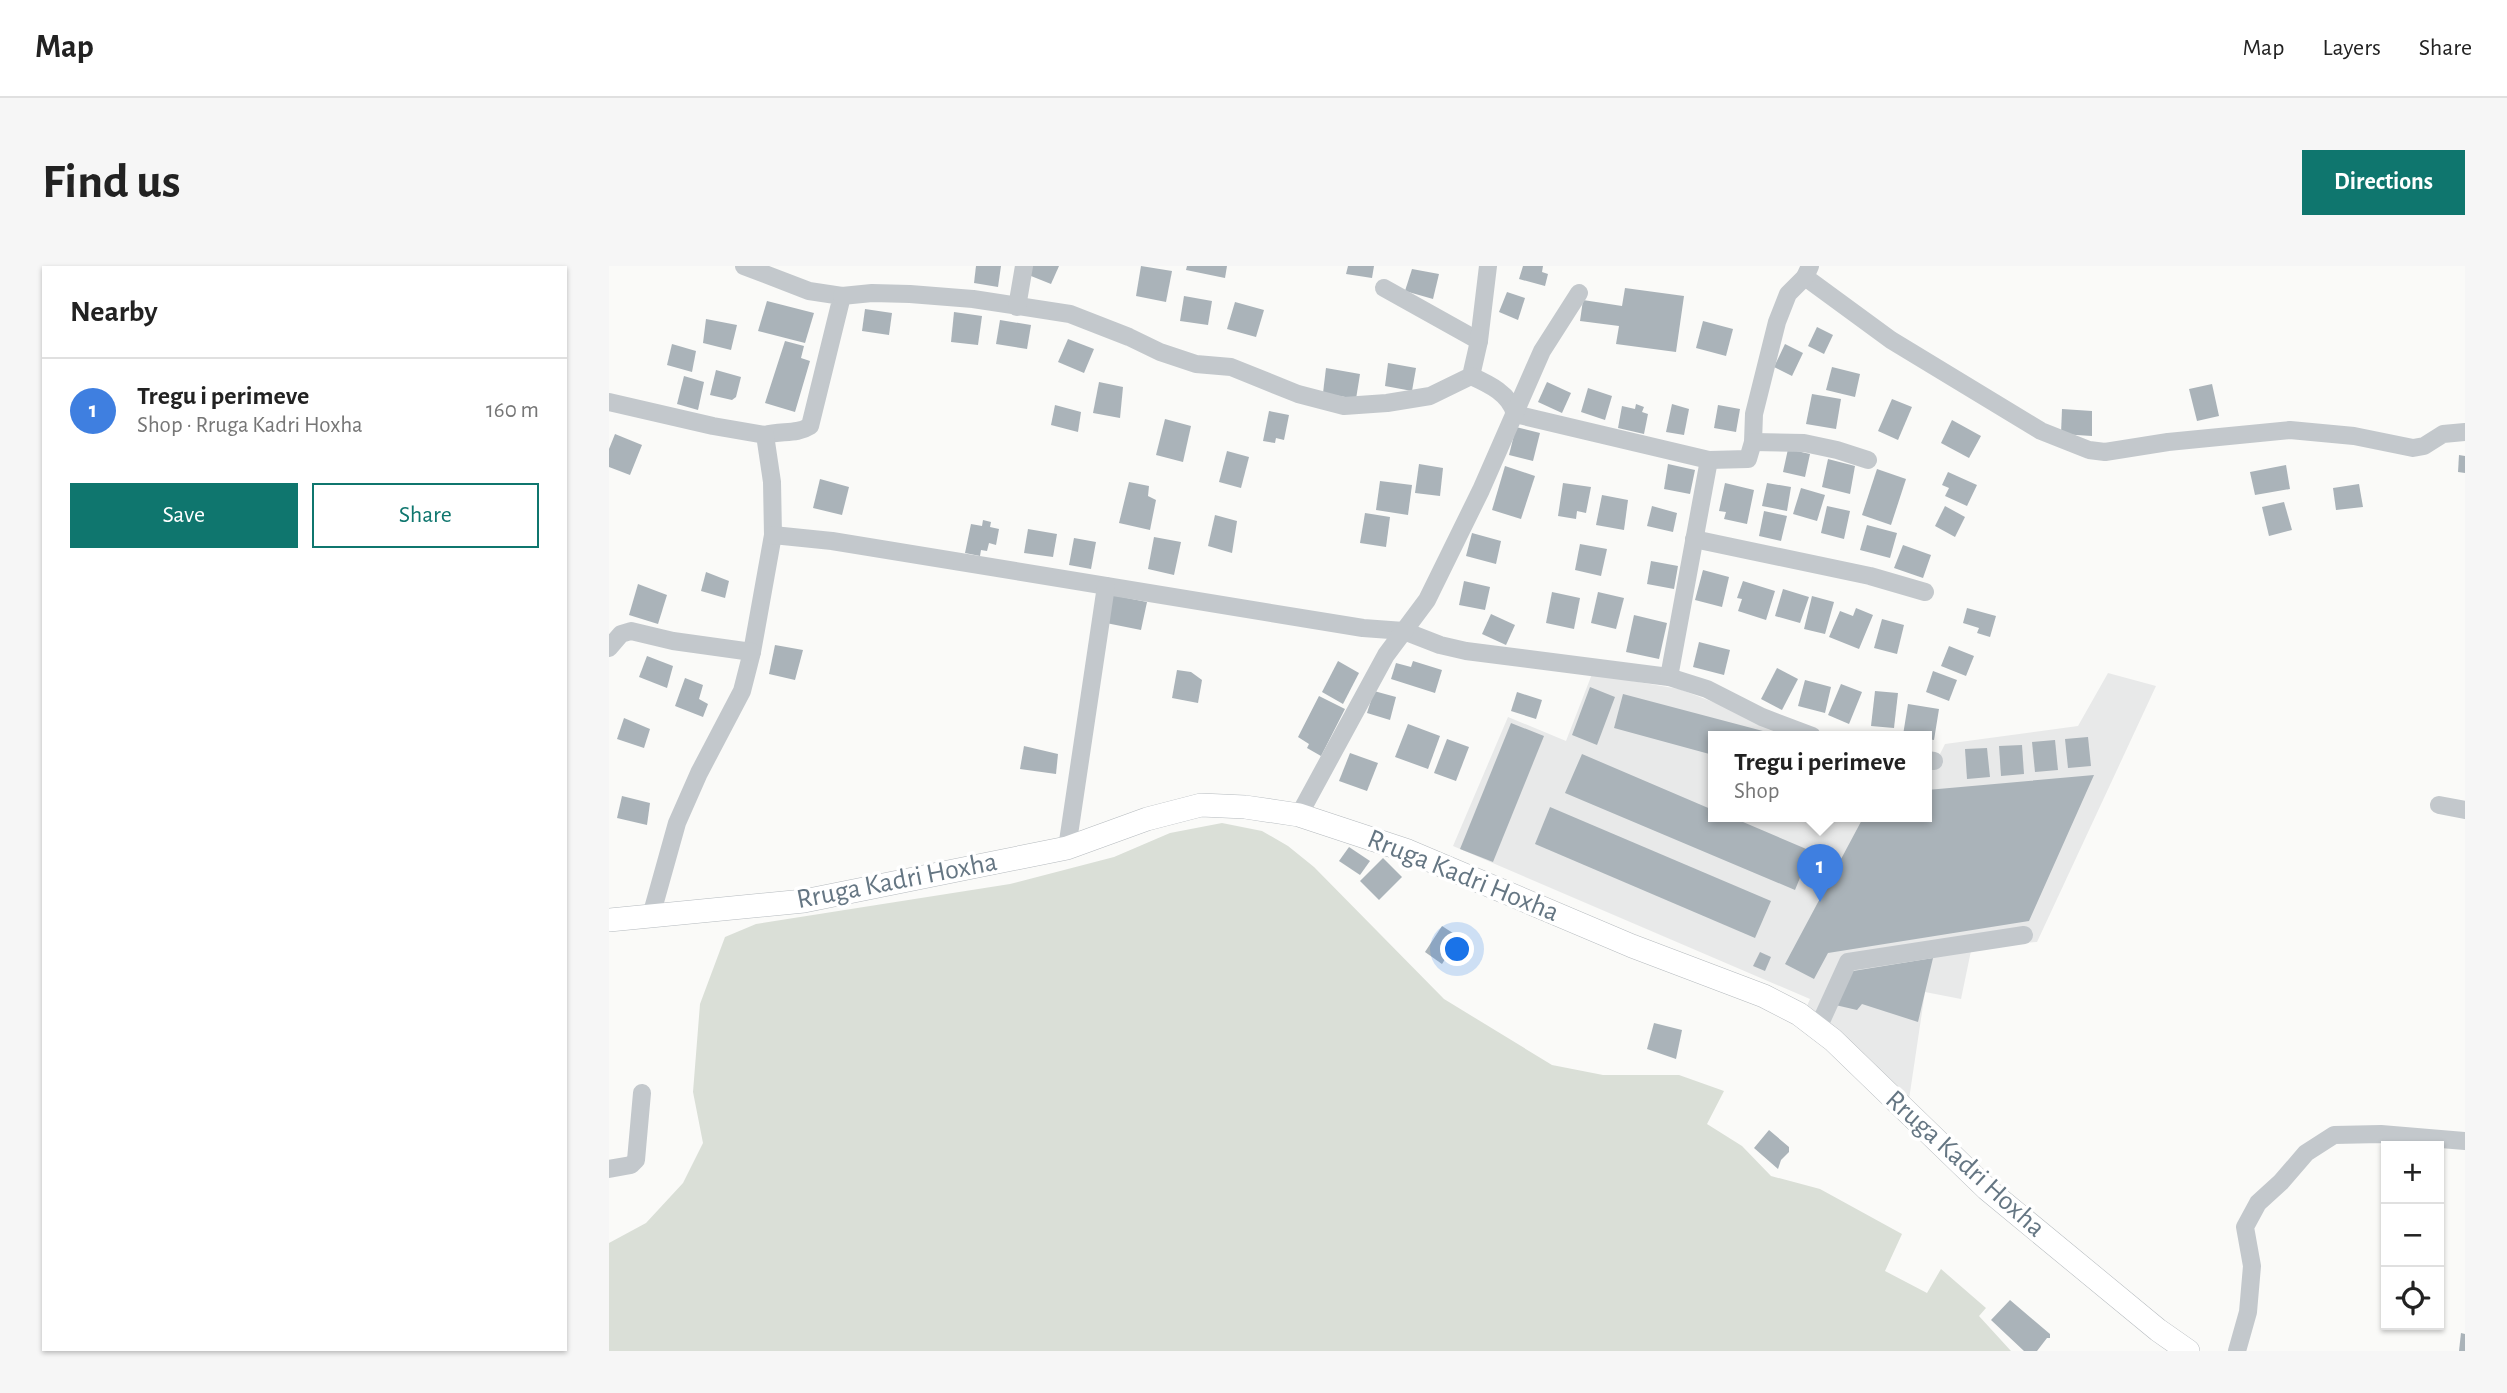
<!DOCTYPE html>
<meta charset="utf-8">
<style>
:root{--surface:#fff;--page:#f6f6f6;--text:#222;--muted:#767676;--line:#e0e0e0;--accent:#0f766e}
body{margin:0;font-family:"Alegreya Sans",sans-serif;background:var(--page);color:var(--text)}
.controls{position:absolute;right:21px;bottom:21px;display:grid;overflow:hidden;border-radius:0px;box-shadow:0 2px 5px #0004}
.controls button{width:63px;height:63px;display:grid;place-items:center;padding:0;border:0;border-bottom:2px solid var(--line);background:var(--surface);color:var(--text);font:35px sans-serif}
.you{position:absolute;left:849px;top:684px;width:24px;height:24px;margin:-18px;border:5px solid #fff;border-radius:50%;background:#1a73e8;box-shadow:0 0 0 10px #1a73e833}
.badge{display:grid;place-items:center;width:46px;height:46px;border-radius:50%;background:var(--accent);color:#fff;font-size:23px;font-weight:700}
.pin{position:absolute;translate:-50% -58px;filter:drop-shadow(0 2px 4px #0008)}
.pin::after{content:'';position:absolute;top:37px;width:24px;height:21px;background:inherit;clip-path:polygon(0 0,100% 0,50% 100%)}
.popup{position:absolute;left:1099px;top:465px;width:224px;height:91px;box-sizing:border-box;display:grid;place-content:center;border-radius:0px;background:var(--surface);filter:drop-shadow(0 2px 5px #0005);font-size:23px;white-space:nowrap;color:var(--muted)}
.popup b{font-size:26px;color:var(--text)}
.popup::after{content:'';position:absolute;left:50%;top:100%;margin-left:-14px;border:14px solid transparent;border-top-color:var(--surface)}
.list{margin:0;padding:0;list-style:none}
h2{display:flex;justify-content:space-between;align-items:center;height:91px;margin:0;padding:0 28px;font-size:30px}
h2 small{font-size:23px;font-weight:400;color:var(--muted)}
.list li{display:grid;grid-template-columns:46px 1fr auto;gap:21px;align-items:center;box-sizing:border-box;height:105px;padding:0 28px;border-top:2px solid var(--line)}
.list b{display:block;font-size:26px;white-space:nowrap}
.list p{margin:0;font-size:23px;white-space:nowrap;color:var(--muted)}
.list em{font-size:23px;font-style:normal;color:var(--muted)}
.actions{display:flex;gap:14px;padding:21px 28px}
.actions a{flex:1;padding:16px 0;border:2px solid var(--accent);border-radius:0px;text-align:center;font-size:24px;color:var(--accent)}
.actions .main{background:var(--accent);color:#fff}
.icon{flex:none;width:38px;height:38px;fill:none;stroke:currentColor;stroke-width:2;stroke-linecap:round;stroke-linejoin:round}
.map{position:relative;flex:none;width:1856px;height:1085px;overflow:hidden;border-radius:0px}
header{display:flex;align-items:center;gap:42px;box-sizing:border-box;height:98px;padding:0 35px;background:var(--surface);border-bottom:2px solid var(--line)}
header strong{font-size:33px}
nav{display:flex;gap:38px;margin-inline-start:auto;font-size:24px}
.intro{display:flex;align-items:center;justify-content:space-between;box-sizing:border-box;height:168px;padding:0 42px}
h1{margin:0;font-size:49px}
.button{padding:18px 32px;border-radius:0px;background:var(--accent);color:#fff;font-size:24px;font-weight:700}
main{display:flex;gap:42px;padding:0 42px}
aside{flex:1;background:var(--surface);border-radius:0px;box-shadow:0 2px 5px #0004}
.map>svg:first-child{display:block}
</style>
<header>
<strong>Map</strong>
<nav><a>Map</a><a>Layers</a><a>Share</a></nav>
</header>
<div class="intro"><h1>Find us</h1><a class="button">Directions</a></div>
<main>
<aside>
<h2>Nearby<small></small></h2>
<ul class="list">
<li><span class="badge" style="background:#3f7fe0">1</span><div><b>Tregu i perimeve</b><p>Shop · Rruga Kadri Hoxha</p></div><em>160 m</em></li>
</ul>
<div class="actions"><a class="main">Save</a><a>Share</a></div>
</aside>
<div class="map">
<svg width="1856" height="1085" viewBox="0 0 1856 1085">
<rect width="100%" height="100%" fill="#fafaf8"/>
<!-- built -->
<path fill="#e8e9e9" d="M1499,407L1547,420L1428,676L1363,680L1352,733L1316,726L1299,840L1198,740L1201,733L844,580L899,451L957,475L983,408L1070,423L1193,470H1104V550H1318V491L1330,490L1336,478L1469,460Z"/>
<!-- green -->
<path fill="#dadfd7" d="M613,557L653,565L679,580L705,601L835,733L943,799L994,809H1070L1115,825L1098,858L1133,880L1162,910L1211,923L1293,968L1276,1005L1318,1027L1332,1003L1377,1042L1370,1050L1402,1085H0V977L37,957L74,917L94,877L84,826L91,738L116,671L147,658L401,618L505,591L561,567Z"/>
<!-- building -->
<g fill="#aab3b9">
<path d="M367,0H392L389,21L365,17Z"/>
<path d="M420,0H450L442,18L417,8Z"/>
<path d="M532,0L563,5L557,36L527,30Z"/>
<path d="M578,0H618L616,12L577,4Z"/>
<path d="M739,0H765L763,12L737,8Z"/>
<path d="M914,0H934L933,6L939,8L936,20L910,13Z"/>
<path d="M803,3L830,8L824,33L796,25Z"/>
<path d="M1016,22L1075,30L1067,86L1007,78L1010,60L971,55L974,34L1013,40Z"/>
<path d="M898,26L916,32L909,54L890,46Z"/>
<path d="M575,30L603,35L599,59L571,55Z"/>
<path d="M158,35L205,47L196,77L149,65Z"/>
<path d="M626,36L655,44L647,71L618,63Z"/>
<path d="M256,43L283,47L280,69L253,65Z"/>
<path d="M345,46L373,50L369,79L342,76Z"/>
<path d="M97,53L128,59L122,84L94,77Z"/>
<path d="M391,54L422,59L418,83L387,78Z"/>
<path d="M1094,55L1124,63L1117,90L1087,82Z"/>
<path d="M1208,61L1224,69L1215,88L1199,80Z"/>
<path d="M459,73L485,83L475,107L449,96Z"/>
<path d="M176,75L195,80L192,92L201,95L186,146L156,137Z"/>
<path d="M63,78L87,85L83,106L58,99Z"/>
<path d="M1176,78L1194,87L1183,110L1165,101Z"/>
<path d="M779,97L807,102L803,125L776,120Z"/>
<path d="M1223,101L1251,108L1246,131L1217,124Z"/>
<path d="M717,102L751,108L747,133L714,127Z"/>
<path d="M107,104L132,111L127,131L123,134L101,129Z"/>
<path d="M75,110L95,116L89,144L68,138Z"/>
<path d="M490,116L514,121L511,152L484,147Z"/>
<path d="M938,116L962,127L953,147L929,136Z"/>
<path d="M1603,118L1610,150L1588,155L1580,123Z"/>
<path d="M979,122L1003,130L996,154L972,146Z"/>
<path d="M1203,128L1232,133L1227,163L1197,158Z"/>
<path d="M1283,133L1303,141L1289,174L1269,165Z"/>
<path d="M1027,138L1035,141L1033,146L1039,148L1035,168L1009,162L1013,140L1026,143Z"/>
<path d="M1063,138L1080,143L1075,169L1057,166Z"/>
<path d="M446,139L472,146L469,166L442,159Z"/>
<path d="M1109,139L1131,143L1127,166L1105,162Z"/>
<path d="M1453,143L1483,145V170L1452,168Z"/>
<path d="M660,145L680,149L675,174L667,172L666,177L654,175Z"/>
<path d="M556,153L582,160L574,196L547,189Z"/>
<path d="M1343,154L1372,170L1360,192L1332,177Z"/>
<path d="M907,161L931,167L924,195L900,189Z"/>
<path d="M6,168L33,179L21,209L0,201V183Z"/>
<path d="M1179,183L1201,188L1196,211L1174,206Z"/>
<path d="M618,185L640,191L632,222L610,216Z"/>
<path d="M1850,189L1856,190V207L1849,206Z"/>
<path d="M1219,193L1246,200L1241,228L1213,221Z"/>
<path d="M810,198L834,202L831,230L806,227Z"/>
<path d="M1059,198L1086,204L1081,228L1055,223Z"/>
<path d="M1677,199L1681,223L1646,229L1641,206Z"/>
<path d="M896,200L926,210L912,253L883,244Z"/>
<path d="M1268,203L1297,213L1282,259L1253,249Z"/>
<path d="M1339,206L1368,219L1358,240L1336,230L1340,222L1333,219Z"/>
<path d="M211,213L240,221L233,249L204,242Z"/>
<path d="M771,215L803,219L799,249L767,244Z"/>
<path d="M520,216L540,220L539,230L547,234L541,264L510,257Z"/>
<path d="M954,217L982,221L977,247L968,245L967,253L949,250Z"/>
<path d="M1116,217L1145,224L1138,258L1115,253L1117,246L1110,245Z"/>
<path d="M1158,217L1182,221L1178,245L1153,240Z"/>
<path d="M1750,218L1754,241L1727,244L1724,222Z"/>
<path d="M1192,222L1216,229L1208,255L1184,248Z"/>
<path d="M993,229L1019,234L1015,264L987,259Z"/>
<path d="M1675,236L1683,264L1660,270L1653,241Z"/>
<path d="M1043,240L1068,247L1064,266L1038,260Z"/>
<path d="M1218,240L1241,245L1235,273L1212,267Z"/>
<path d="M1336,240L1356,251L1346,271L1326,260Z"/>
<path d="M1155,245L1178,250L1172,275L1150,270Z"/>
<path d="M756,247L781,251L777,281L751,277Z"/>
<path d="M606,249L628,255L623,287L599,280Z"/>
<path d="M374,254L382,256L381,261L390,263L387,279L380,277L378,285L372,284L371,290L356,287L362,258L373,260Z"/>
<path d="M1258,259L1288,267L1281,292L1251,284Z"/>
<path d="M419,263L448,268L444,291L415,287Z"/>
<path d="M863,267L892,275L887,298L857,290Z"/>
<path d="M545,271L572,276L565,309L539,303Z"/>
<path d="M465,272L487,276L482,303L460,299Z"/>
<path d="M971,278L998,283L992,310L966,304Z"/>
<path d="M1294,279L1322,289L1314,312L1285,302Z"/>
<path d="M1042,295L1069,300L1065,323L1038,318Z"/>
<path d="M1094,304L1120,311L1113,341L1086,334Z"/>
<path d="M97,306L120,315L116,332L92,325Z"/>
<path d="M855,315L881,321L876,344L850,339Z"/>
<path d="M1134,315L1166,325L1157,354L1129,345L1133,333L1128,332Z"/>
<path d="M29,318L58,329L49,358L20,349Z"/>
<path d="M1174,323L1200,331L1191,357L1166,350Z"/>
<path d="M943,326L971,332L965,363L937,357Z"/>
<path d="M989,326L1015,332L1007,363L982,357Z"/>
<path d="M503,329L538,336L532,364L497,357Z"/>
<path d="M1203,330L1225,336L1216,368L1195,363Z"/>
<path d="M1247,342L1264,349L1250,383L1220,371L1231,345L1244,350Z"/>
<path d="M1358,342L1387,350L1381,371L1368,367L1370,362L1354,357Z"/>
<path d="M882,348L906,359L897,379L873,368Z"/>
<path d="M1025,349L1058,357L1050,393L1017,386Z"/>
<path d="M1273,353L1295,359L1288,388L1265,382Z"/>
<path d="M1090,376L1121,384L1115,409L1084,401Z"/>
<path d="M166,379L194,384L186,414L160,408Z"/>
<path d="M1340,380L1365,390L1357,410L1332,400Z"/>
<path d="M38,390L64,400L58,422L30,411Z"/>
<path d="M729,395L750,407L734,438L713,426Z"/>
<path d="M804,395L833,404L826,427L782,413L787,397L802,401Z"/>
<path d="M1168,402L1189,413L1173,444L1152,433Z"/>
<path d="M568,404L582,406L593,414L589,437L563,432Z"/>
<path d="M1324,405L1348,414L1340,435L1317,426Z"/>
<path d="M76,412L94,419L90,433L99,438L94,451L66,440Z"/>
<path d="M1196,414L1222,421L1216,447L1189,440Z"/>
<path d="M1232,418L1253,426L1240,458L1219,449Z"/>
<path d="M981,421L1006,431L988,479L963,469Z"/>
<path d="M765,425L787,431L781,454L758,447Z"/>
<path d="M1266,425L1289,427L1285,462L1262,460Z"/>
<path d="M908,426L933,434L927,453L902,445Z"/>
<path d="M1014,428L1169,469V470H1104V489L1005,462Z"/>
<path d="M710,430L736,443L712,490L698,482L700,478L689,471Z"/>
<path d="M1299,438L1330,443L1325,474L1318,473V470L1294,469Z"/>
<path d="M15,452L41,463L35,482L8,473Z"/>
<path d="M902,457L935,470L884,596L851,583Z"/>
<path d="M799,458L831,470L819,503L786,491Z"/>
<path d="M1479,471L1482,500L1459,502L1456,473Z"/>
<path d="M838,473L860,481L847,515L825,507Z"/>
<path d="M1446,474L1449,504L1426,506L1423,476Z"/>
<path d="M1413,479L1415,508L1392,510L1390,480Z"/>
<path d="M415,480L449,488L447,508L411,503Z"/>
<path d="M1378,482L1381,511L1358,513L1356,483Z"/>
<path d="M741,487L769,497L758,525L730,515Z"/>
<path d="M973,488L1104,544V550H1120L1202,585L1186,624L956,527Z"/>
<path d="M1485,509L1420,655L1219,687L1205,713L1176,698L1255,550H1289L1296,554L1291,550H1318V524Z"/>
<path d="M13,530L41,537L38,559L8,552Z"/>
<path d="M941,541L1162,635L1146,672L926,578Z"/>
<path d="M740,581L761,595L751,609L730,595Z"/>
<path d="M774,592L793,611L770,634L751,615Z"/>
<path d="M833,660L850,671L833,698L816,686Z"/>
<path d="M1151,686L1162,691L1156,705L1144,700Z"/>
<path d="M1324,692L1309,756L1253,738L1248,744L1222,738L1238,706Z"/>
<path d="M1045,757L1073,764L1067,793L1038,783Z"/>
<path d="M1160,864L1180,881V886L1172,894L1169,903L1145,882Z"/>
<path d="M1401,1034L1441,1068V1072H1438L1428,1085H1415L1382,1054Z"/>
<path d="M1852,1067L1856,1068V1085H1850Z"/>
</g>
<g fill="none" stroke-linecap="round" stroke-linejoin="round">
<!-- major casing -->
<g stroke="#b5babe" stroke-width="24">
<path id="major" d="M0,654L195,635L458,582L538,553L592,539L636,541L690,549L799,585L1023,680L1155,730L1190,748L1224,774L1378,923L1549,1064L1579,1085"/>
</g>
<!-- minor -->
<g stroke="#c3c8cc" stroke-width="18">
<path d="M135,0L200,25L233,30L201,160C187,169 172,164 156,169"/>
<path d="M1201,0L1196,11L1282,74L1432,165L1480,184L1496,186L1559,176L1681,164L1745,170L1804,182L1815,180L1834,168L1856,166"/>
<path d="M775,22L870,75"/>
<path d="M233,30L263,27L301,28L364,33L461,48L520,71L551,86L587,98L622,101L689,128L735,140L778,137L821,130L862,110L870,75L879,0"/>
<path d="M408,41L415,0"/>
<path d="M862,110C880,118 901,128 906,148L1100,194L1139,193L1144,176L1145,148L1168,56L1179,28L1196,11"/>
<path d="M0,136L104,160L156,169L163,216L164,269L143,386L133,425L90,507L68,557L42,650"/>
<path d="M1144,176L1195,177L1228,184L1259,194"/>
<path d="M164,269L223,275L754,362L795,365L831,379L857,385L1060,411L1098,423L1153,451L1203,470"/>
<path d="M1085,273L1261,310L1316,326"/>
<path d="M0,382L12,368L22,365L64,375L143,386"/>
<path d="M1060,411L1100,194"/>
<path d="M1318,494L1325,495"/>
<path d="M1830,539L1856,544"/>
<path d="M690,549L777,389L818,334L872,224L933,85L970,27"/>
<path d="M458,582L497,320"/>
<path d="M1209,762L1239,696L1415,669"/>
<path d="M0,903L22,899L27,894L33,827"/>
<path d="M1628,1085L1639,1046L1643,1000L1636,961L1649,937L1672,916L1697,887L1725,869L1772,868L1856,875"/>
</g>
<!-- major -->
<use href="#major" stroke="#fff" stroke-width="23"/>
</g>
<g text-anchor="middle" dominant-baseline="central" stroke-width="7" stroke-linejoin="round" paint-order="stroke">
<!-- street labels -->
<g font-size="28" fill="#657683" stroke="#fff">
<text transform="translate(854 610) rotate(22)">Rruga Kadri Hoxha</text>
<text transform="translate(288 615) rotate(-11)">Rruga Kadri Hoxha</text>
<text transform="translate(1356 898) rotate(42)">Rruga Kadri Hoxha</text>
</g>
</g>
</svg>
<div class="controls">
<button>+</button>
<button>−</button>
<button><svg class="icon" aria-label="locate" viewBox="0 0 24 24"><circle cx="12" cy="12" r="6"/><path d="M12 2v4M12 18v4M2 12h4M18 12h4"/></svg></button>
</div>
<div class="you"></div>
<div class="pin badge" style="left:1211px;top:636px;background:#3f7fe0">1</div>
<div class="popup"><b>Tregu i perimeve</b>Shop</div>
</div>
</main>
